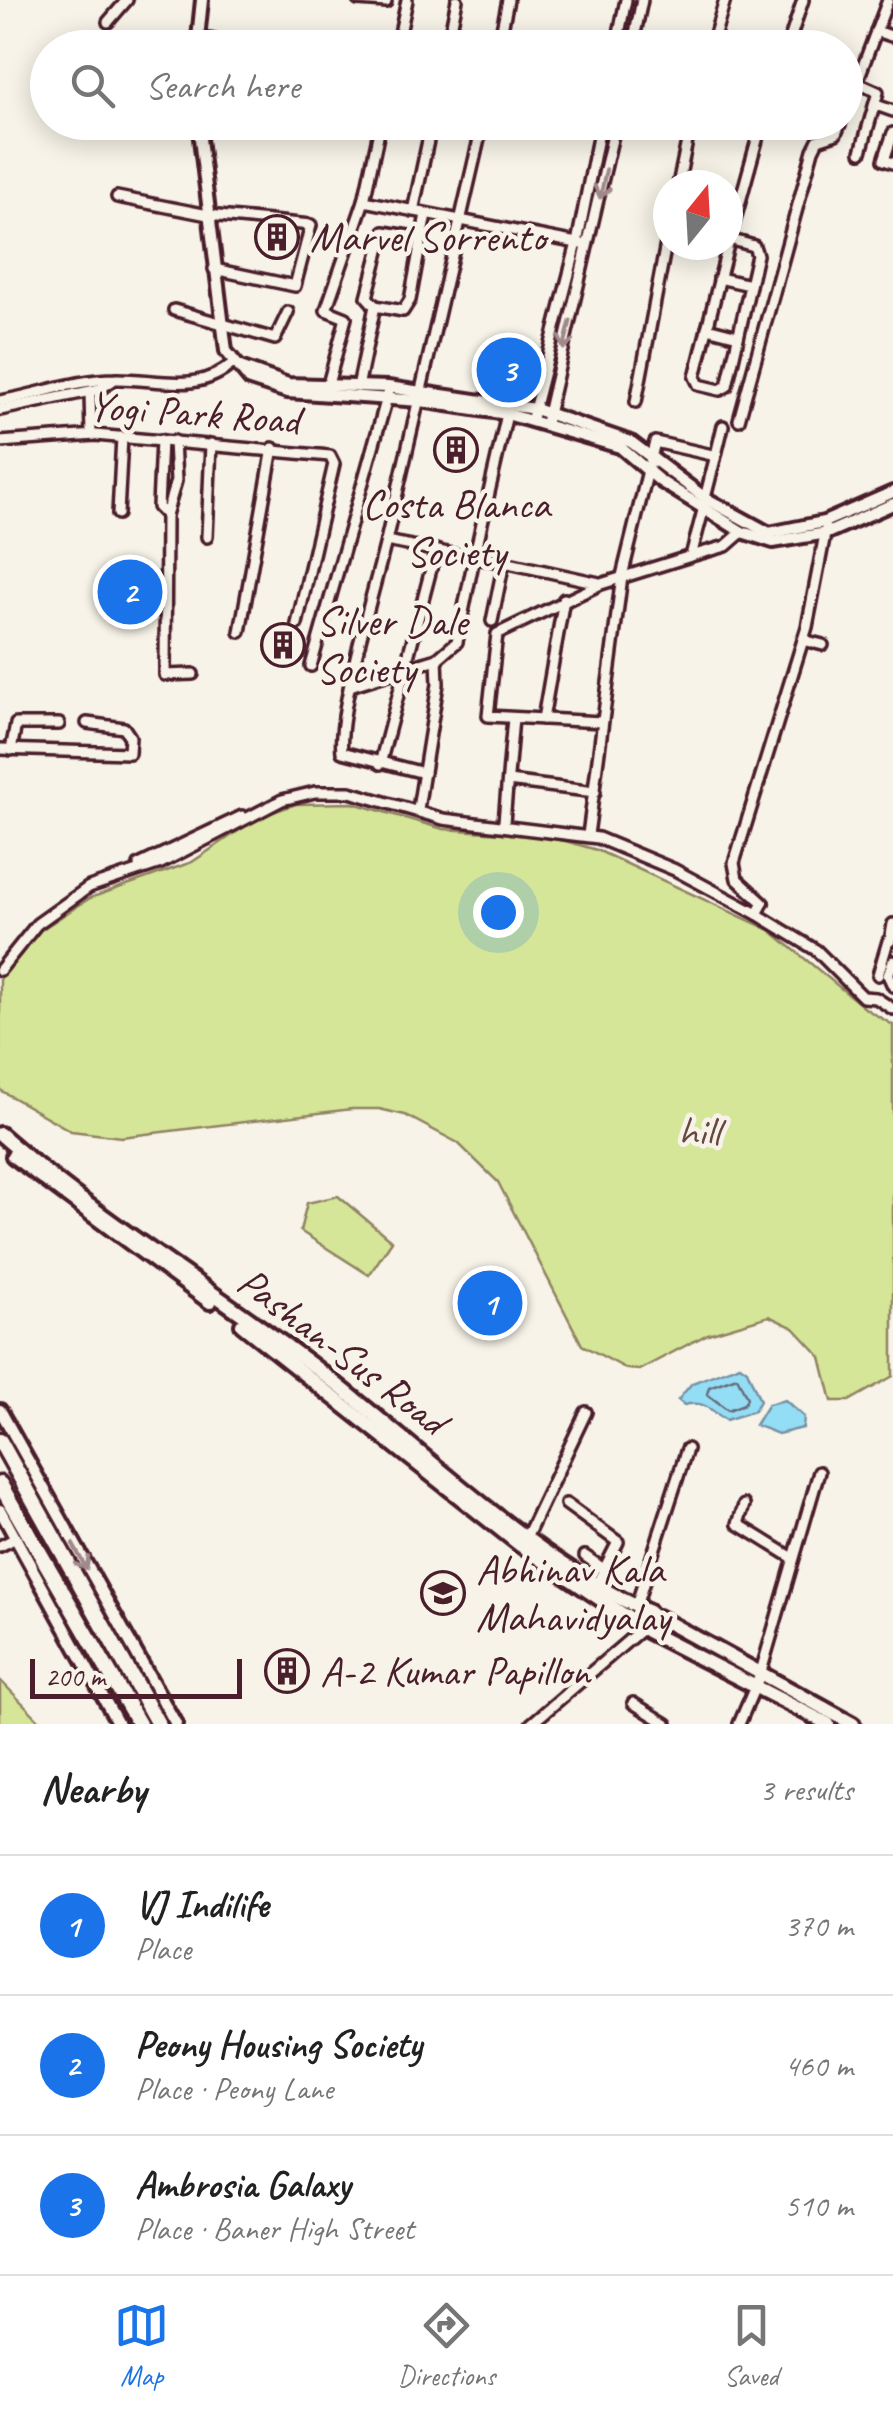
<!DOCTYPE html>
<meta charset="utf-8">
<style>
:root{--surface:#fff;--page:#f2f2f2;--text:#222;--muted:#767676;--line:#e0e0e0;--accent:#1a73e8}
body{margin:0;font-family:Caveat,sans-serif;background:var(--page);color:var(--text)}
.compass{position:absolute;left:653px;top:170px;width:90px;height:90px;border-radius:50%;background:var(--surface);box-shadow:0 5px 25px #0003;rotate:18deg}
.scale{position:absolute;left:30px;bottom:25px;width:212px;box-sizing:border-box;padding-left:10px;border:5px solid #4a1f2b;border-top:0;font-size:28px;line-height:35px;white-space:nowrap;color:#4a1f2b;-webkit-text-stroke:8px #f7f3e8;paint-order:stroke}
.you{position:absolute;left:498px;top:912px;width:35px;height:35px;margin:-25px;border:8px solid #fff;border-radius:50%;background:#1a73e8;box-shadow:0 0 0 15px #1a73e833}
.badge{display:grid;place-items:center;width:65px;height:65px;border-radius:50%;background:var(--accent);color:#fff;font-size:32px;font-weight:700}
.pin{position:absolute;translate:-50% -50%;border:5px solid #fff;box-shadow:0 2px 10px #0006}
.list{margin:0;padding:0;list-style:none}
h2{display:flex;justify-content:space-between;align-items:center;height:130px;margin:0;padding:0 40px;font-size:42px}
h2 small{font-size:32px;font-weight:400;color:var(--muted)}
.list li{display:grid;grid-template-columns:65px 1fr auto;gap:30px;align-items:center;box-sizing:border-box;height:140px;padding:0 40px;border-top:2px solid var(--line)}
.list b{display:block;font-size:38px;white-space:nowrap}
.list p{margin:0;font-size:32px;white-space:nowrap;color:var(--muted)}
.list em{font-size:32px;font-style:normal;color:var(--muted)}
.icon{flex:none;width:55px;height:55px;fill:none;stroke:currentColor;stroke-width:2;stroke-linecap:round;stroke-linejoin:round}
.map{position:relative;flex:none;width:893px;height:1724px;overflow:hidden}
.search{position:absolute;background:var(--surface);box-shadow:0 5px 25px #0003;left:30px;right:30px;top:30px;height:110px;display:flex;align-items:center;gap:25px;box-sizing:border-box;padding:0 35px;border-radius:55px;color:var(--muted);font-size:38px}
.sheet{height:550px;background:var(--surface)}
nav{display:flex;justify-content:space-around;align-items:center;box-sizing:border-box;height:140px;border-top:2px solid var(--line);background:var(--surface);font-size:28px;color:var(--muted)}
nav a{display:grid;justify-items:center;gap:5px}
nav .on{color:var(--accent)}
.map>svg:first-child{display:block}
</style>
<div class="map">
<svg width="893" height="1724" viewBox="0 0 893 1724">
<rect width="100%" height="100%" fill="#f7f3e8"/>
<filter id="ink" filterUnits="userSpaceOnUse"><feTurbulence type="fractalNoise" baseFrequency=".01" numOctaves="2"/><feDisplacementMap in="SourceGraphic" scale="20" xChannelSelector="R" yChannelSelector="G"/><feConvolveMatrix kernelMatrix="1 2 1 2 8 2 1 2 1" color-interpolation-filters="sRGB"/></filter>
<g filter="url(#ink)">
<!-- green -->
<g fill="#d5e699" stroke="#908262" stroke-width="2.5">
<path d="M353,803L443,829L548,836L597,850L770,930L866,1009L893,1025V1376L849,1401H832L821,1357L794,1328L769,1316L708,1334L639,1370L627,1369L582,1345L498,1182L458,1143L405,1115L379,1109H352L121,1137L71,1131L0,1090V979L30,937L90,898L192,862L259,817L296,804Z"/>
<path d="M338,1196L392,1241L369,1275L300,1231L307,1203Z"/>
<path d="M0,1680L43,1724H0Z"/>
</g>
<!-- water -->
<g fill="#93ddf5" stroke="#7691a4" stroke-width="2.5">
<path d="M740,1365L747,1370L760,1401L754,1411L726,1420C710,1411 706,1400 684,1405L678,1400L692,1383Z"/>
<path d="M785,1400L804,1417L803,1428L778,1434L755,1425L768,1404Z"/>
</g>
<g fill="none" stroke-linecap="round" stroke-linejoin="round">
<!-- shore -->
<path stroke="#676b7c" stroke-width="2.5" d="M737,1377L747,1398L744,1404L728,1410L707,1394L709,1387Z"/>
<!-- minor casing -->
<g stroke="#4a1f2b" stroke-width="16">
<g id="minor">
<path d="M358,0L386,2"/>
<path d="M108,22L127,0"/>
<path d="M876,31L891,36"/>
<path d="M198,38L286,48"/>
<path d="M397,48L407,0"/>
<path d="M447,48L457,0"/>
<path d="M498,48L508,0"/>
<path d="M616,48L626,0"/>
<path d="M632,48L642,0"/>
<path d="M711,48L725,0"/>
<path d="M787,48L803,0"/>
<path d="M856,82L878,92L861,152"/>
<path d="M876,105L893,111"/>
<path d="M846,111L888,0"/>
<path d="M893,133L884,160L893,163"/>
<path d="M678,185L691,122"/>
<path d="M117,197L208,215L311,225L295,286L214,269"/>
<path d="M364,201L582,244"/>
<path d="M413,211L432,122"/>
<path d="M728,245L695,377L699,385L720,390L727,386L757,255L754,246L729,239"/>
<path d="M728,245L762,122"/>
<path d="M719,278L750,285"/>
<path d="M375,306L367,297L384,232L421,238"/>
<path d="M174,310L275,339L288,312"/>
<path d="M707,328L738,336"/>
<path d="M358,387L375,306L403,311L410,300L426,214"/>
<path d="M327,388L346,318L326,310L364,201L381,122"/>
<path d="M90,392L91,435"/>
<path d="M0,401C37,395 77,379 115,379C157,378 198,395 233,363"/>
<path d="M636,402L668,233"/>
<path d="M0,410L100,389L112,381"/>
<path d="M532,418L577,243L601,122"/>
<path d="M739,420L813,150L818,140L836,134L841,122"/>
<path d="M546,423L616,122"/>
<path d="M161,440L158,507L166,515"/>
<path d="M174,441L176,481L166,515L165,675L193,674"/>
<path d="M0,442L95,435L330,456L334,464L297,624"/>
<path d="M715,459L723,426"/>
<path d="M118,514L122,437"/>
<path d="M207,537L211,444"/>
<path d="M386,541L483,122"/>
<path d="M691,556L726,546L742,532"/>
<path d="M504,562L599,583"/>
<path d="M240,632L273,448"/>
<path d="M803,640L823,645"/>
<path d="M311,666L388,394"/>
<path d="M353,685L437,659"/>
<path d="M543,719L564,599"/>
<path d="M602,722L488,716L497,634L601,584L691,556L704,507"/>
<path d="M0,749L129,753L130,737L124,728L87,723"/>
<path d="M11,750L16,724H59"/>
<path d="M380,764L436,550"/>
<path d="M424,773L342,752C337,712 375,587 386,541L474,558L507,414"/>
<path d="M508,781L595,792"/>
<path d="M418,809L438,684L437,659L457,642L474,558L504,562L492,621"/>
<path d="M504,822L513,718"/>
<path d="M588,835L622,576L655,442L712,455L715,459L705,498"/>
<path d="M139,865L242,816"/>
<path d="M757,914L763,903L737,879L734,863L807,627L826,529"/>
<path d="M890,941L893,924"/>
<path d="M893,961L888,975L893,986"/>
<path d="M0,970L37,924L89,887L161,863L282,800L315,792H350L443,819L598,838L675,870L757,914L816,950L863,997L876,998L893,1009"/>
<path d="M878,975L888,941"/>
<path d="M566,1504L618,1542L597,1583"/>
<path d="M744,1505L738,1524L793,1558"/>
<path d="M527,1536L586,1412"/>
<path d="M0,1546L16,1538"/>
<path d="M585,1556L605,1570"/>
<path d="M636,1606L687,1449"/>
<path d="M633,1703L667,1724"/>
<path d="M531,1724L643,1628"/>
<path d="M739,1724L760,1675L819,1472"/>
</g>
</g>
<!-- tertiary casing -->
<g stroke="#4a1f2b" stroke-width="18">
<g id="tertiary">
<path d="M197,48L202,0"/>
<path d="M198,122L226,351L250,380L287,392L421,401L507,414L620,447L660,481L742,532L773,542L827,533L893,504"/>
<path d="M240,367L288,384L388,387L535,409L631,442L705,498L769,533L824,522L893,492"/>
<path d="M0,1410L176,1724"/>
<path d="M0,1510L118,1724"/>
</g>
</g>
<!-- secondary casing -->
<g stroke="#4a1f2b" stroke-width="20">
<g id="secondary">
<path d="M0,1134C97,1219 209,1287 312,1365C414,1442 534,1563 649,1612"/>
<path d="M13,1156L210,1302"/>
<path d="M242,1325L520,1545L643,1628"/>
<path d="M658,1617L853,1724"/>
<path d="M647,1631L828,1724"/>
</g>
</g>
<!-- trunk casing -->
<g stroke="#4a1f2b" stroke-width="21">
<g id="trunk">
<path d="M0,1441L158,1724"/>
<path d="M0,1484L139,1724"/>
</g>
</g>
<!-- minor -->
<use href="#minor" stroke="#f7f3e8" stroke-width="9"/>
<!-- tertiary -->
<use href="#tertiary" stroke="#f7f3e8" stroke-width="10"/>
<!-- secondary -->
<use href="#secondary" stroke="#f7f3e8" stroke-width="12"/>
<!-- trunk -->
<use href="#trunk" stroke="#f7f3e8" stroke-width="14"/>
</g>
<!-- one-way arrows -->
<defs><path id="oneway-shaft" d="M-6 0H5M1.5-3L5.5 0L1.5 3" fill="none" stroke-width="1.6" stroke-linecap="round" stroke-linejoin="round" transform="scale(2.5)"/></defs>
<g stroke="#a0898a">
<use href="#oneway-shaft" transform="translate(603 184) rotate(102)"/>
<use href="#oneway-shaft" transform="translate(567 335) rotate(104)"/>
<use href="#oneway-shaft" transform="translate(80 1557) rotate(61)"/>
</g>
</g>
<!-- icons -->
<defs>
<g id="building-ring" transform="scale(2.25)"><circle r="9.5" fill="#f7f3e8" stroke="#4a1f2b" stroke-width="1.5"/><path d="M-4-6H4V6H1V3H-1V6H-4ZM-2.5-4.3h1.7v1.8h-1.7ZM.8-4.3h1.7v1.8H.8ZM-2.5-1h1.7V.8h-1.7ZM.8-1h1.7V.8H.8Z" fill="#4a1f2b"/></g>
<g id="university-ring" transform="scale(2.25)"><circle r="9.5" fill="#f7f3e8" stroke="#4a1f2b" stroke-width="1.5"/><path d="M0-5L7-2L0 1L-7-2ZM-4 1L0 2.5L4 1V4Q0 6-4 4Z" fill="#4a1f2b"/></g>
</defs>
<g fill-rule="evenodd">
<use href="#building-ring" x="277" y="237"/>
<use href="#building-ring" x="456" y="450"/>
<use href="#building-ring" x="283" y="645"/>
<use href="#university-ring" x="443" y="1593"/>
<use href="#building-ring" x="287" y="1671"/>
</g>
<g text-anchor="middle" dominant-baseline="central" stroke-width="9" stroke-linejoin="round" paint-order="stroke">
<!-- poi labels -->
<g font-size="42" fill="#4a1f2b" stroke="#f7f3e8" text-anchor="start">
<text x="310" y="237">Marvel Sorrento</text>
<text x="456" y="504" text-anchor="middle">Costa Blanca<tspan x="456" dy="48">Society</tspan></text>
<text x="316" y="621">Silver Dale<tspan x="316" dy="48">Society</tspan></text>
<text x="476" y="1569">Abhinav Kala<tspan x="476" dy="48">Mahavidyalay</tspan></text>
<text x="320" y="1671">A-2 Kumar Papillon</text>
</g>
<!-- street labels -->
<g font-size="42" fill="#4a1f2b" stroke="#f7f3e8">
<text transform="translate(194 413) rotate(4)">Yogi Park Road</text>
<text transform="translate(342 1351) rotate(37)">Pashan-Sus Road</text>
</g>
<!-- park labels -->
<g font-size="42" fill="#664741" stroke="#f7f3e8">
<text x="699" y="1131">hill</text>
</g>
</g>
</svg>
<svg class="compass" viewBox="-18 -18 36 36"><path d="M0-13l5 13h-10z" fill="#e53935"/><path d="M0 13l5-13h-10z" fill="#767676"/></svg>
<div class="scale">200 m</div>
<div class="you"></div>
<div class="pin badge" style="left:490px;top:1303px">1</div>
<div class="pin badge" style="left:130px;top:592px">2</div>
<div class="pin badge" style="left:509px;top:370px">3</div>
<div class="search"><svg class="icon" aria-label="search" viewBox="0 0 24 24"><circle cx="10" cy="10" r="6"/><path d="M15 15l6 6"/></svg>Search here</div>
</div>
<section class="sheet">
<h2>Nearby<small>3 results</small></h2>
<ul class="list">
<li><span class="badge">1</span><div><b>VJ Indilife</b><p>Place</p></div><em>370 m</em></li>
<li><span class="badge">2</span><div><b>Peony Housing Society</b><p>Place · Peony Lane</p></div><em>460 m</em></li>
<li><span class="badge">3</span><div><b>Ambrosia Galaxy</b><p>Place · Baner High Street</p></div><em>510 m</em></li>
</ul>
</section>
<nav>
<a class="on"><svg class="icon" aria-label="map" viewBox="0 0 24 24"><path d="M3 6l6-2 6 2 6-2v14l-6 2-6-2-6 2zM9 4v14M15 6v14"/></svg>Map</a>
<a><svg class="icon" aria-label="directions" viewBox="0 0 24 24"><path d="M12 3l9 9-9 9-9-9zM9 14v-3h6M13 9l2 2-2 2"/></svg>Directions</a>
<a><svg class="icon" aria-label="saved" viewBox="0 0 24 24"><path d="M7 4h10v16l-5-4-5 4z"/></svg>Saved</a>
</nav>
